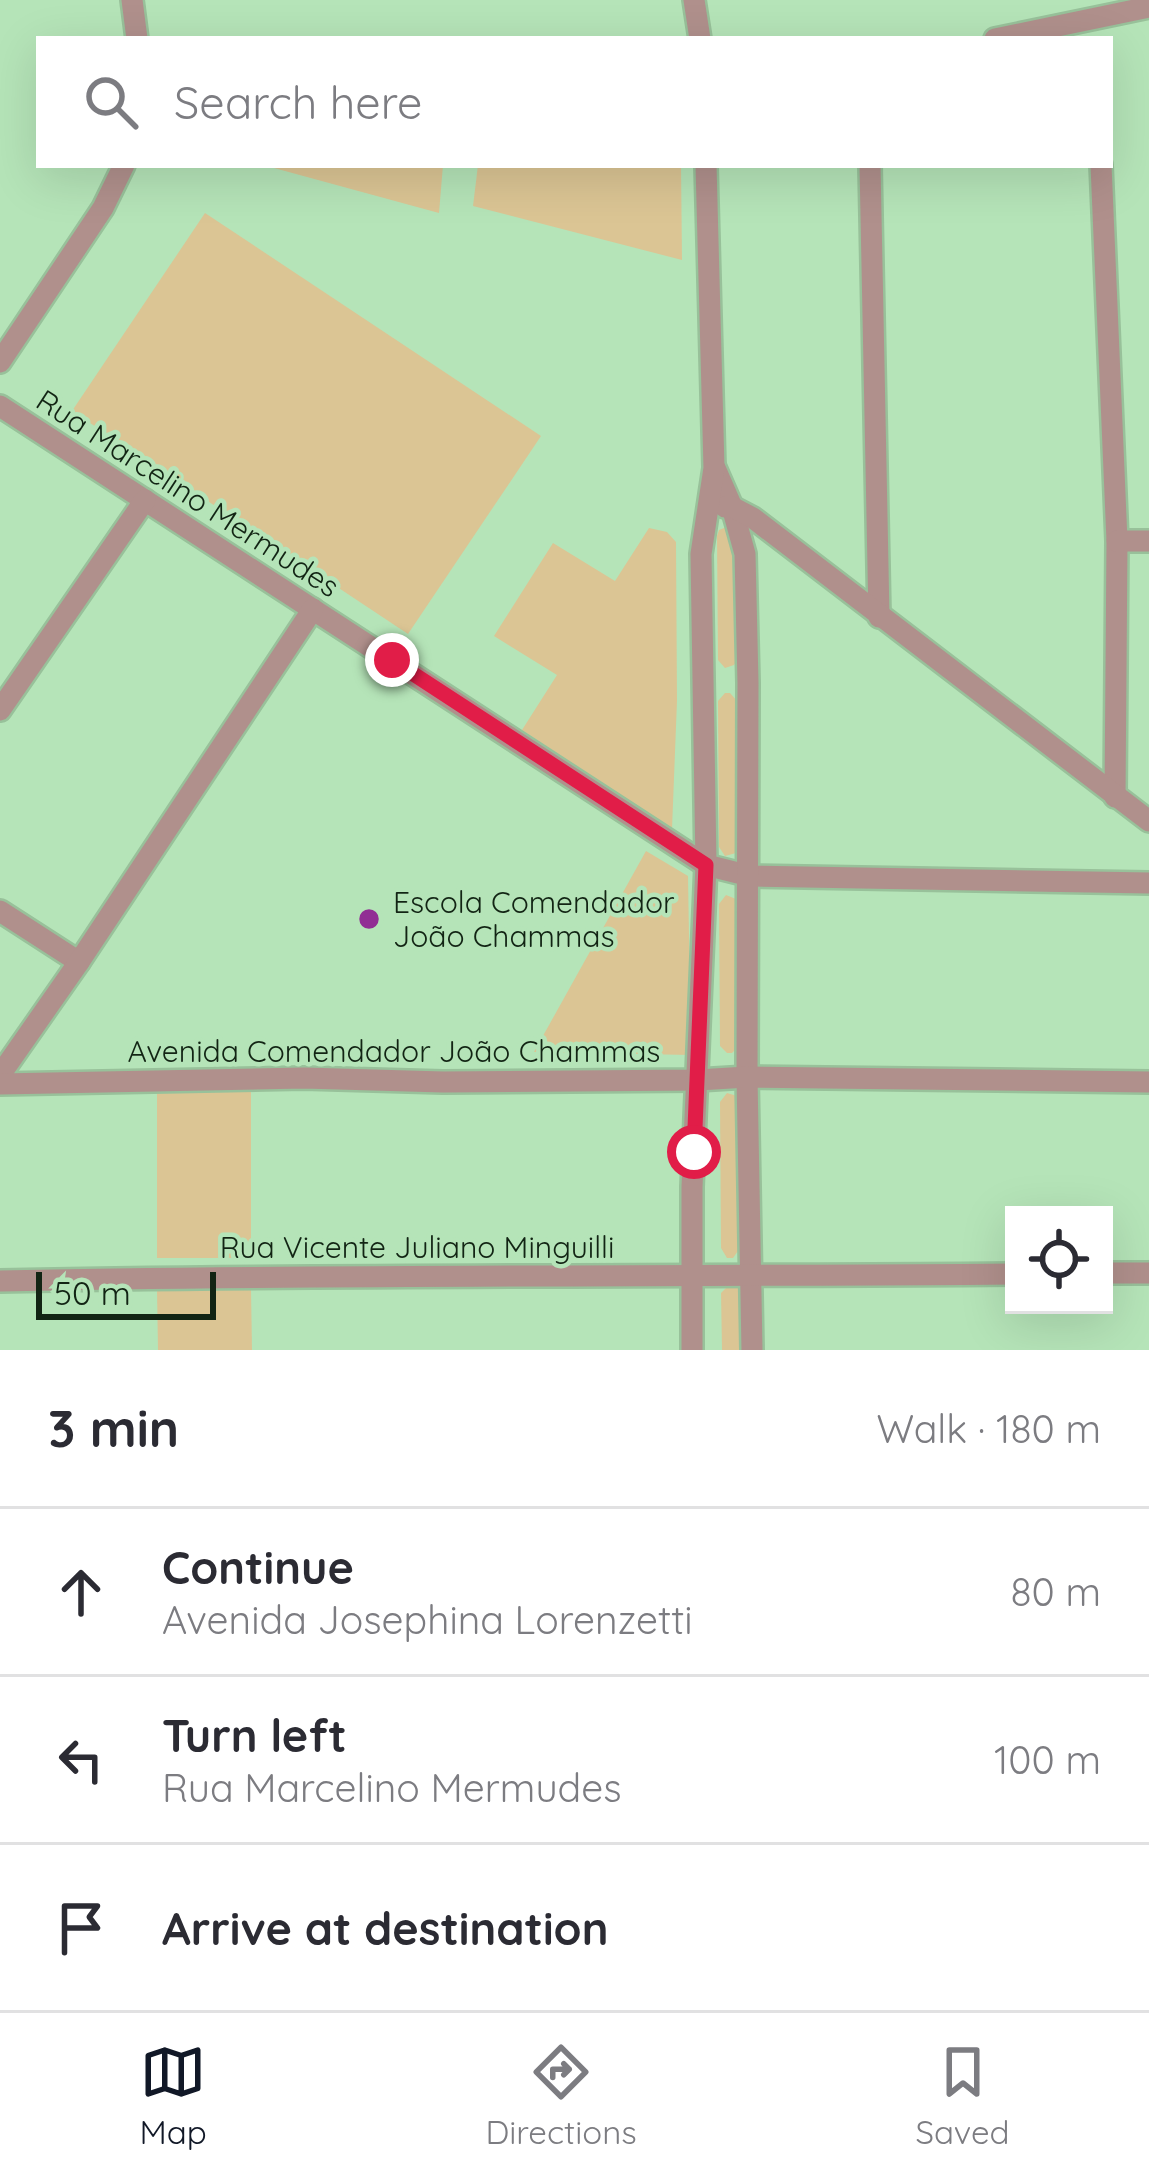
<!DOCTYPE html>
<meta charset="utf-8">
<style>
:root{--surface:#fff;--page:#f2f2f3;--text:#2b2b33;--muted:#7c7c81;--line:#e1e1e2;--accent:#111827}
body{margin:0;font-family:Quicksand,sans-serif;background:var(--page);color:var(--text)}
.controls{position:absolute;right:36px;bottom:36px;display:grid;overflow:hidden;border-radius:0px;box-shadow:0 12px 48px #0002}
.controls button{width:108px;height:108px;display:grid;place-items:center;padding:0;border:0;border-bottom:3px solid var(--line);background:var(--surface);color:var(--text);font:60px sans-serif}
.scale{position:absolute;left:36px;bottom:30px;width:180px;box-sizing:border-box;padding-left:12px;border:6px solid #122414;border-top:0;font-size:33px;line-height:42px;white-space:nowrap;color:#122414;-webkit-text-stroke:9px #b5e4b8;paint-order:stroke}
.stop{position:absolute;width:36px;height:36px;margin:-27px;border:9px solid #e11d48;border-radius:50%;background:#fff}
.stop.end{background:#e11d48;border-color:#fff;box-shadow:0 3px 12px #0008}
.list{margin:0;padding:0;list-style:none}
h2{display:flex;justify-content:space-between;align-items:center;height:156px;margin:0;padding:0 48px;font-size:51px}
h2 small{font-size:39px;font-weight:400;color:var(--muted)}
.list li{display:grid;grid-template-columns:78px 1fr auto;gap:36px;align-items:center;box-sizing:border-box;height:168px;padding:0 48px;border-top:3px solid var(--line)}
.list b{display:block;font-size:45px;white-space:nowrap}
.list p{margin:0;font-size:39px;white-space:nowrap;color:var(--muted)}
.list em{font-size:39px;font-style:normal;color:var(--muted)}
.icon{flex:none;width:66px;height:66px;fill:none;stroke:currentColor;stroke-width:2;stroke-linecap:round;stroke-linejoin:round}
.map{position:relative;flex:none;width:1149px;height:1350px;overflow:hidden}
.search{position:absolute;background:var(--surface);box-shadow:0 12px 48px #0002;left:36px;right:36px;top:36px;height:132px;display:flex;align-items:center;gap:30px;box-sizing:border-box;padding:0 42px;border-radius:0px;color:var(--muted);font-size:45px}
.sheet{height:660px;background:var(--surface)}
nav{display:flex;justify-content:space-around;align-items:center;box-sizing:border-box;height:168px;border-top:3px solid var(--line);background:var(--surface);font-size:33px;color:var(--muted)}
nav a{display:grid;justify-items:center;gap:6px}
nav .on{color:var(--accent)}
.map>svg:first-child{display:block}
</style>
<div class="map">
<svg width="1149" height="1350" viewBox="0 0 1149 1350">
<rect width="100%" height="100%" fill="#b5e4b8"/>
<!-- green -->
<g fill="#dbc594">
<path d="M263,165H443L439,213Z"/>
<path d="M478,165H681L682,260L473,206Z"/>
<path d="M205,213L541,436L408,634L72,411Z"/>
<path d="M729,526L736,535L737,660L734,665L725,668L718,660L717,536L719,530Z"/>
<path d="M649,528L667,532L676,542L677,701L672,829L522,730L557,675L494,636L553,543L615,581Z"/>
<path d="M725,693H730L737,701L738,847L736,853L725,856L719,847L718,701Z"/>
<path d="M646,851L688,876L691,1055L534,1052Z"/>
<path d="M726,895L736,899L738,904L739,1046L732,1053H727L720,1046L719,904Z"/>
<rect x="157" y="1091" width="94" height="167"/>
<path d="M727,1093L737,1096L740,1248L733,1258H727L721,1248L720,1102Z"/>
<path d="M728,1286L738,1288L740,1293V1350H722L721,1293Z"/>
<path d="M157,1290H251L252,1350H158Z"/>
</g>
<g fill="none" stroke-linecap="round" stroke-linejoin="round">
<!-- street casing -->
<g stroke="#98c19a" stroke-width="26">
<g id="street">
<path d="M132,0L137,39"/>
<path d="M694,0L700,39"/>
<path d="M995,39L1149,7"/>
<path d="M870,165L879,617"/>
<path d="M1101,165L1117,541L1115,797"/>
<path d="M0,362L103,208L124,165"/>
<path d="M0,406L706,865L750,876L1149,883"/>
<path d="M715,468L732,507L745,554L748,683L747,1077L752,1350"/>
<path d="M725,507H732L753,518L1149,821"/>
<path d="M1117,541H1149"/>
<path d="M0,710L145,500"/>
<path d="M0,911L79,962"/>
<path d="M0,1075L79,962L313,609"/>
<path d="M0,1084L304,1078L443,1082L698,1080L747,1077L1149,1082"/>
<path d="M1104,1273H1149"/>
<path d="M0,1281C338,1274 676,1277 1014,1274"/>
<path d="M692,1350V1187L706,865L701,554L714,468L706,165"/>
</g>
</g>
<!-- street -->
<use href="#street" stroke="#b0908c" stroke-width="21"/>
</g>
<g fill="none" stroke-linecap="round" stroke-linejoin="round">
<!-- route -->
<path stroke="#e11d48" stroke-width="15" d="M392,660L706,865L694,1152"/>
</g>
<!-- markers -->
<circle fill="#912e94" stroke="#b5e4b8" stroke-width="4.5" cx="369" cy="919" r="12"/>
<g text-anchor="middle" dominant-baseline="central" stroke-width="9" stroke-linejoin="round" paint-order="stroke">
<!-- street labels -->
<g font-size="30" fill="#122414" stroke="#b5e4b8">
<text transform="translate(188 493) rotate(33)">Rua Marcelino Mermudes</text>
<text x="394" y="1051">Avenida Comendador João Chammas</text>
<text x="417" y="1247">Rua Vicente Juliano Minguilli</text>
</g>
<!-- poi labels -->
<g font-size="30" fill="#122414" stroke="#b5e4b8" text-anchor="start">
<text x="393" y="902">Escola Comendador<tspan x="393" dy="34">João Chammas</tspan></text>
</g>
</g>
</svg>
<div class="controls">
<button><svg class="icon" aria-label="locate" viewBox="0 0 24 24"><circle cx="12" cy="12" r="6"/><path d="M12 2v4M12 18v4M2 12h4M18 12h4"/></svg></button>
</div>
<div class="scale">50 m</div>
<div class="stop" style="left:694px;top:1152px"></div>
<div class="stop end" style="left:392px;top:660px"></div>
<div class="search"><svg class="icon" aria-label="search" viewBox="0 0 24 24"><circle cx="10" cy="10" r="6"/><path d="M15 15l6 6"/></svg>Search here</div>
</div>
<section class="sheet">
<h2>3 min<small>Walk · 180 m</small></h2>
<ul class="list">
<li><svg class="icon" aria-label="ahead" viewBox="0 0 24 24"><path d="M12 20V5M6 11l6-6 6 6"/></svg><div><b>Continue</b><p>Avenida Josephina Lorenzetti</p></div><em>80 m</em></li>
<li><svg class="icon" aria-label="left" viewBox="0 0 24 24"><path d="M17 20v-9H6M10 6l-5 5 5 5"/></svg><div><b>Turn left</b><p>Rua Marcelino Mermudes</p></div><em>100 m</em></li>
<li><svg class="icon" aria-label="arrive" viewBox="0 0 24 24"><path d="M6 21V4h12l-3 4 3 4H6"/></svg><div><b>Arrive at destination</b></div></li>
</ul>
</section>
<nav>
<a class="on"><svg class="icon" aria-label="map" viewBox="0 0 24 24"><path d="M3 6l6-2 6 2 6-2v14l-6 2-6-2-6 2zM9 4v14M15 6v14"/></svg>Map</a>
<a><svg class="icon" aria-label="directions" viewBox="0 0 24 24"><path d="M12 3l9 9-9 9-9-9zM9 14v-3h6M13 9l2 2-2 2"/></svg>Directions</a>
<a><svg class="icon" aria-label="saved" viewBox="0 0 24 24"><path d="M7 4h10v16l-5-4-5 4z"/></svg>Saved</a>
</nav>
